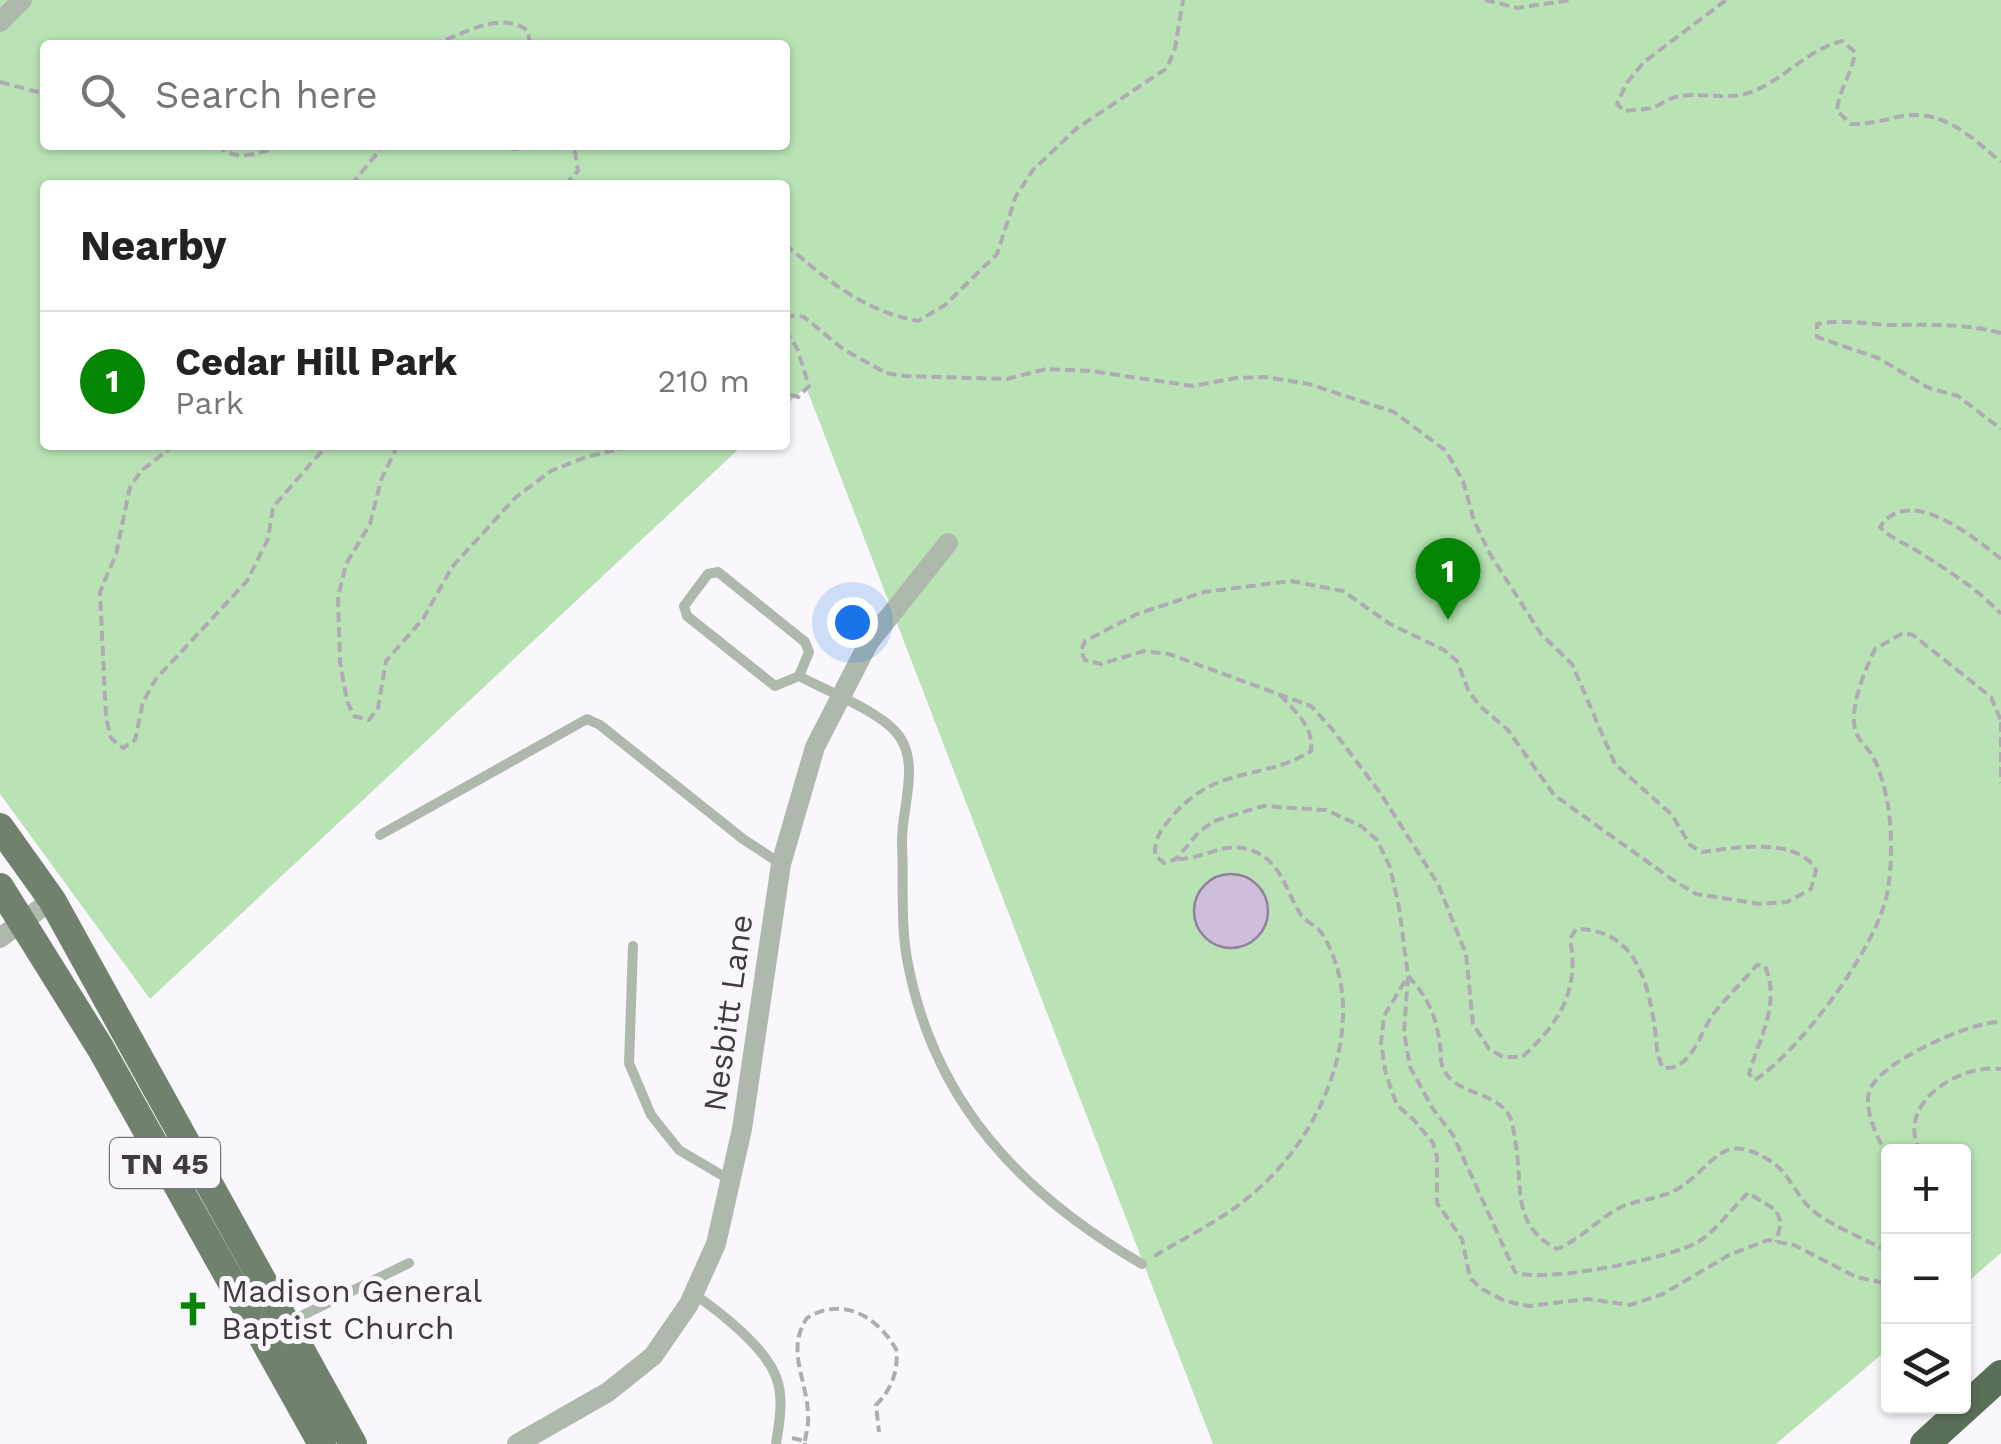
<!DOCTYPE html>
<meta charset="utf-8">
<style>
:root{--surface:#fff;--page:#f6f6f6;--text:#222;--muted:#767676;--line:#e0e0e0;--accent:#048503}
body{margin:0;font-family:"Work Sans",sans-serif;background:var(--page);color:var(--text)}
.controls{position:absolute;right:30px;bottom:30px;display:grid;overflow:hidden;border-radius:10px;box-shadow:0 2px 8px #0004}
.controls button{width:90px;height:90px;display:grid;place-items:center;padding:0;border:0;border-bottom:2px solid var(--line);background:var(--surface);color:var(--text);font:50px sans-serif}
.you{position:absolute;left:852px;top:622px;width:35px;height:35px;margin:-25px;border:8px solid #fff;border-radius:50%;background:#1a73e8;box-shadow:0 0 0 15px #1a73e833}
.badge{display:grid;place-items:center;width:65px;height:65px;border-radius:50%;background:var(--accent);color:#fff;font-size:32px;font-weight:700}
.pin{position:absolute;translate:-50% -82px;filter:drop-shadow(0 2px 5px #0008)}
.pin::after{content:'';position:absolute;top:52px;width:35px;height:30px;background:inherit;clip-path:polygon(0 0,100% 0,50% 100%)}
.list{margin:0;padding:0;list-style:none}
h2{display:flex;justify-content:space-between;align-items:center;height:130px;margin:0;padding:0 40px;font-size:42px}
h2 small{font-size:32px;font-weight:400;color:var(--muted)}
.list li{display:grid;grid-template-columns:65px 1fr auto;gap:30px;align-items:center;box-sizing:border-box;height:140px;padding:0 40px;border-top:2px solid var(--line)}
.list b{display:block;font-size:38px;white-space:nowrap}
.list p{margin:0;font-size:32px;white-space:nowrap;color:var(--muted)}
.list em{font-size:32px;font-style:normal;color:var(--muted)}
.icon{flex:none;width:55px;height:55px;fill:none;stroke:currentColor;stroke-width:2;stroke-linecap:round;stroke-linejoin:round}
.map{position:relative;flex:none;width:2001px;height:1444px;overflow:hidden}
.search{position:absolute;background:var(--surface);box-shadow:0 2px 8px #0004;left:40px;top:40px;width:750px;height:110px;display:flex;align-items:center;gap:25px;box-sizing:border-box;padding:0 35px;border-radius:10px;color:var(--muted);font-size:38px}
.panel{position:absolute;background:var(--surface);box-shadow:0 2px 8px #0004;left:40px;top:180px;width:750px;height:270px;border-radius:10px}
.map>svg:first-child{display:block}
</style>
<div class="map">
<svg width="2001" height="1444" viewBox="0 0 2001 1444">
<rect width="100%" height="100%" fill="#faf7fc"/>
<!-- green -->
<path fill="#b9e3b5" fill-rule="evenodd" d="M0,0H2001V1253L1964,1285V1152H1888V1349L1776,1444H1213L806,387L785,406V185H45V445H743L150,999L0,794ZM45,45H785V145H45Z"/>
<!-- building -->
<circle fill="#cfbeda" stroke="#91829c" stroke-width="2.5" cx="1231" cy="911" r="37"/>
<g fill="none" stroke-linecap="round" stroke-linejoin="round">
<!-- path -->
<g stroke="#afabb3" stroke-width="4" stroke-dasharray="10 5" stroke-linecap="butt">
<path d="M1485,0L1518,8L1570,0"/>
<path d="M1726,0L1644,62L1626,84L1617,104L1624,111C1634,110 1645,110 1655,107C1662,104 1669,98 1676,97C1701,91 1726,102 1754,91C1785,78 1809,49 1842,41L1855,52C1852,74 1839,89 1837,111L1851,124C1868,124 1881,121 1897,117C1942,107 1970,136 2001,162"/>
<path d="M432,45C460,36 498,10 527,30L530,42L528,45"/>
<path d="M0,82L45,94"/>
<path d="M217,145C233,162 259,155 280,145"/>
<path d="M510,145L514,149L537,145"/>
<path d="M351,185L384,145"/>
<path d="M565,185L578,171L575,152L566,145"/>
<path d="M785,244C827,280 863,311 918,321L945,305L997,254L1016,196L1033,170L1076,129L1167,68L1175,48L1183,0"/>
<path d="M785,318L796,315L804,317L843,349L886,373L904,376L1007,379L1046,369L1091,371L1193,386L1236,378L1265,377L1309,384L1394,412L1446,451L1463,481L1474,521L1490,554L1541,634L1572,664L1615,764L1672,815L1690,845L1702,852C1733,848 1798,836 1816,870L1811,889L1787,902L1760,904L1696,894L1673,880L1554,795L1508,730L1480,706L1469,692L1457,661L1444,650L1390,624L1343,591L1291,581L1204,592L1137,614L1085,641L1081,651L1085,660L1101,664L1144,651L1169,654L1311,706L1332,729L1381,794L1438,884L1466,954L1473,1024L1489,1049L1503,1057H1522C1559,1024 1580,990 1570,939L1576,929C1635,929 1648,980 1655,1030C1657,1044 1656,1055 1663,1068C1693,1070 1699,1033 1714,1013C1728,996 1743,981 1757,965L1765,966C1781,1005 1759,1038 1749,1074L1755,1080C1801,1050 1880,944 1888,889C1892,864 1892,830 1888,805C1885,789 1880,769 1872,755C1866,746 1857,739 1855,729C1850,705 1865,670 1875,649L1903,633L1913,635L1991,697L2001,721"/>
<path d="M785,330L797,348L809,386L798,397L785,393"/>
<path d="M2001,333C1963,323 1928,325 1889,325C1865,324 1842,319 1817,324V337L1878,358L1929,388L1958,396L2001,429"/>
<path d="M174,445L141,471L130,487L116,554L100,592L106,718L111,738L123,748L135,740L143,702L156,679L247,581L268,539L273,507L327,445"/>
<path d="M398,445L381,480L370,524L346,564L338,597L340,662L347,701L354,716L369,720L378,708L386,661L423,619L452,567L515,498L551,471L586,457L636,445"/>
<path d="M2001,559C1975,538 1909,483 1880,527C1890,538 1902,542 1914,549C1944,568 1977,588 2001,614"/>
<path d="M1280,695C1296,712 1314,727 1311,751C1264,781 1220,764 1175,813C1163,827 1154,837 1155,855L1164,863L1176,859L1199,832L1214,821L1263,806L1326,810L1361,826L1377,840L1390,867L1399,907L1408,976L1404,1032L1410,1067L1433,1109L1453,1135L1515,1272C1543,1284 1672,1258 1698,1242C1717,1230 1732,1208 1748,1193L1776,1210L1781,1223L1776,1242"/>
<path d="M2001,722V783"/>
<path d="M1408,976C1428,997 1436,1016 1440,1045C1441,1051 1440,1062 1443,1068C1455,1096 1496,1090 1510,1117C1513,1123 1514,1134 1515,1140C1524,1185 1509,1224 1557,1249C1581,1239 1598,1219 1621,1207C1639,1199 1662,1199 1679,1188C1715,1166 1720,1130 1769,1160C1787,1170 1795,1193 1809,1207C1823,1222 1868,1241 1888,1251"/>
<path d="M1405,981L1384,1016L1381,1043L1386,1075L1397,1105L1414,1120L1433,1143L1437,1157V1203L1462,1239L1470,1278L1482,1289L1505,1301L1528,1306L1588,1299L1630,1305L1663,1294L1729,1255L1768,1240L1794,1245L1856,1277L1888,1284"/>
<path d="M1921,1152C1893,1105 1959,1063 2001,1069"/>
<path d="M1888,1158C1879,1140 1864,1113 1869,1092C1876,1063 1974,1020 2001,1022"/>
<path d="M1154,1256C1190,1235 1226,1218 1257,1190C1324,1132 1372,1018 1323,935C1318,926 1307,923 1301,915C1285,891 1281,855 1243,848C1221,844 1199,860 1176,859"/>
<path d="M792,1438L805,1441V1444"/>
<path d="M805,1441C806,1433 809,1424 808,1416C808,1381 785,1351 807,1318C842,1296 877,1316 896,1349C899,1371 891,1390 876,1405L879,1432"/>
</g>
<!-- service -->
<g stroke="#aeb8ad" stroke-width="10">
<path d="M799,676L775,686L687,616L684,606L708,574L718,572L805,642L809,652L799,676C826,691 886,713 901,739C919,768 901,811 902,843C904,882 900,926 908,964C935,1104 1022,1194 1142,1264"/>
<path d="M380,835L587,719L600,725L743,839L781,864"/>
<path d="M633,946L629,1063L651,1115L679,1150L730,1180"/>
<path d="M694,1294C720,1312 768,1349 777,1380C784,1400 779,1424 776,1444"/>
<path d="M287,1323L409,1263"/>
</g>
<!-- minor -->
<g stroke="#aeb8ad" stroke-width="20">
<path d="M0,22L22,0"/>
<path d="M0,938L52,900"/>
<path d="M517,1444L608,1392L653,1356L689,1304L716,1244L742,1129L781,864L815,747L869,642L948,543"/>
</g>
<!-- primary -->
<g stroke="#70826e" stroke-width="28">
<path d="M0,827L52,900L353,1444"/>
<path d="M0,887L101,1049L322,1444"/>
</g>
<!-- motorway -->
<path stroke="#5a6f58" stroke-width="30" d="M1925,1444L2001,1375"/>
</g>
<!-- icons -->
<defs>
<g id="church-bare" transform="scale(2.7)"><path d="M-1.2-6h2.4v3.5h3.3v2.4h-3.3V6h-2.4V-.1h-3.3v-2.4h3.3Z" fill="#048503" stroke="#faf7fc" stroke-width="2.5" paint-order="stroke"/></g>
</defs>
<g fill-rule="evenodd">
<use href="#church-bare" x="193" y="1309"/>
</g>
<g text-anchor="middle" dominant-baseline="central" stroke-width="10" stroke-linejoin="round" paint-order="stroke">
<!-- shield labels -->
<rect fill="#faf7fc" stroke="#78737c" stroke-width="2.5" x="110" y="1138" width="110" height="50" rx="8"/>
<g font-size="30" font-weight="bold" fill="#403a45">
<text x="165" y="1163">TN 45</text>
</g>
<!-- street labels -->
<g font-size="32" fill="#403a45" stroke="#faf7fc">
<text transform="translate(728 1013) rotate(-82)">Nesbitt Lane</text>
</g>
<!-- poi labels -->
<g font-size="32" fill="#403a45" stroke="#faf7fc" text-anchor="start">
<text x="221" y="1291">Madison General<tspan x="221" dy="37">Baptist Church</tspan></text>
</g>
</g>
</svg>
<div class="controls">
<button>+</button>
<button>−</button>
<button><svg class="icon" aria-label="layers" viewBox="0 0 24 24"><path d="M12 4l9 5-9 5-9-5zM3 14l9 5 9-5"/></svg></button>
</div>
<div class="you"></div>
<div class="pin badge" style="left:1448px;top:620px">1</div>
<div class="search"><svg class="icon" aria-label="search" viewBox="0 0 24 24"><circle cx="10" cy="10" r="6"/><path d="M15 15l6 6"/></svg>Search here</div>
<section class="panel">
<h2>Nearby<small></small></h2>
<ul class="list">
<li><span class="badge">1</span><div><b>Cedar Hill Park</b><p>Park</p></div><em>210 m</em></li>
</ul>
</section>
</div>
